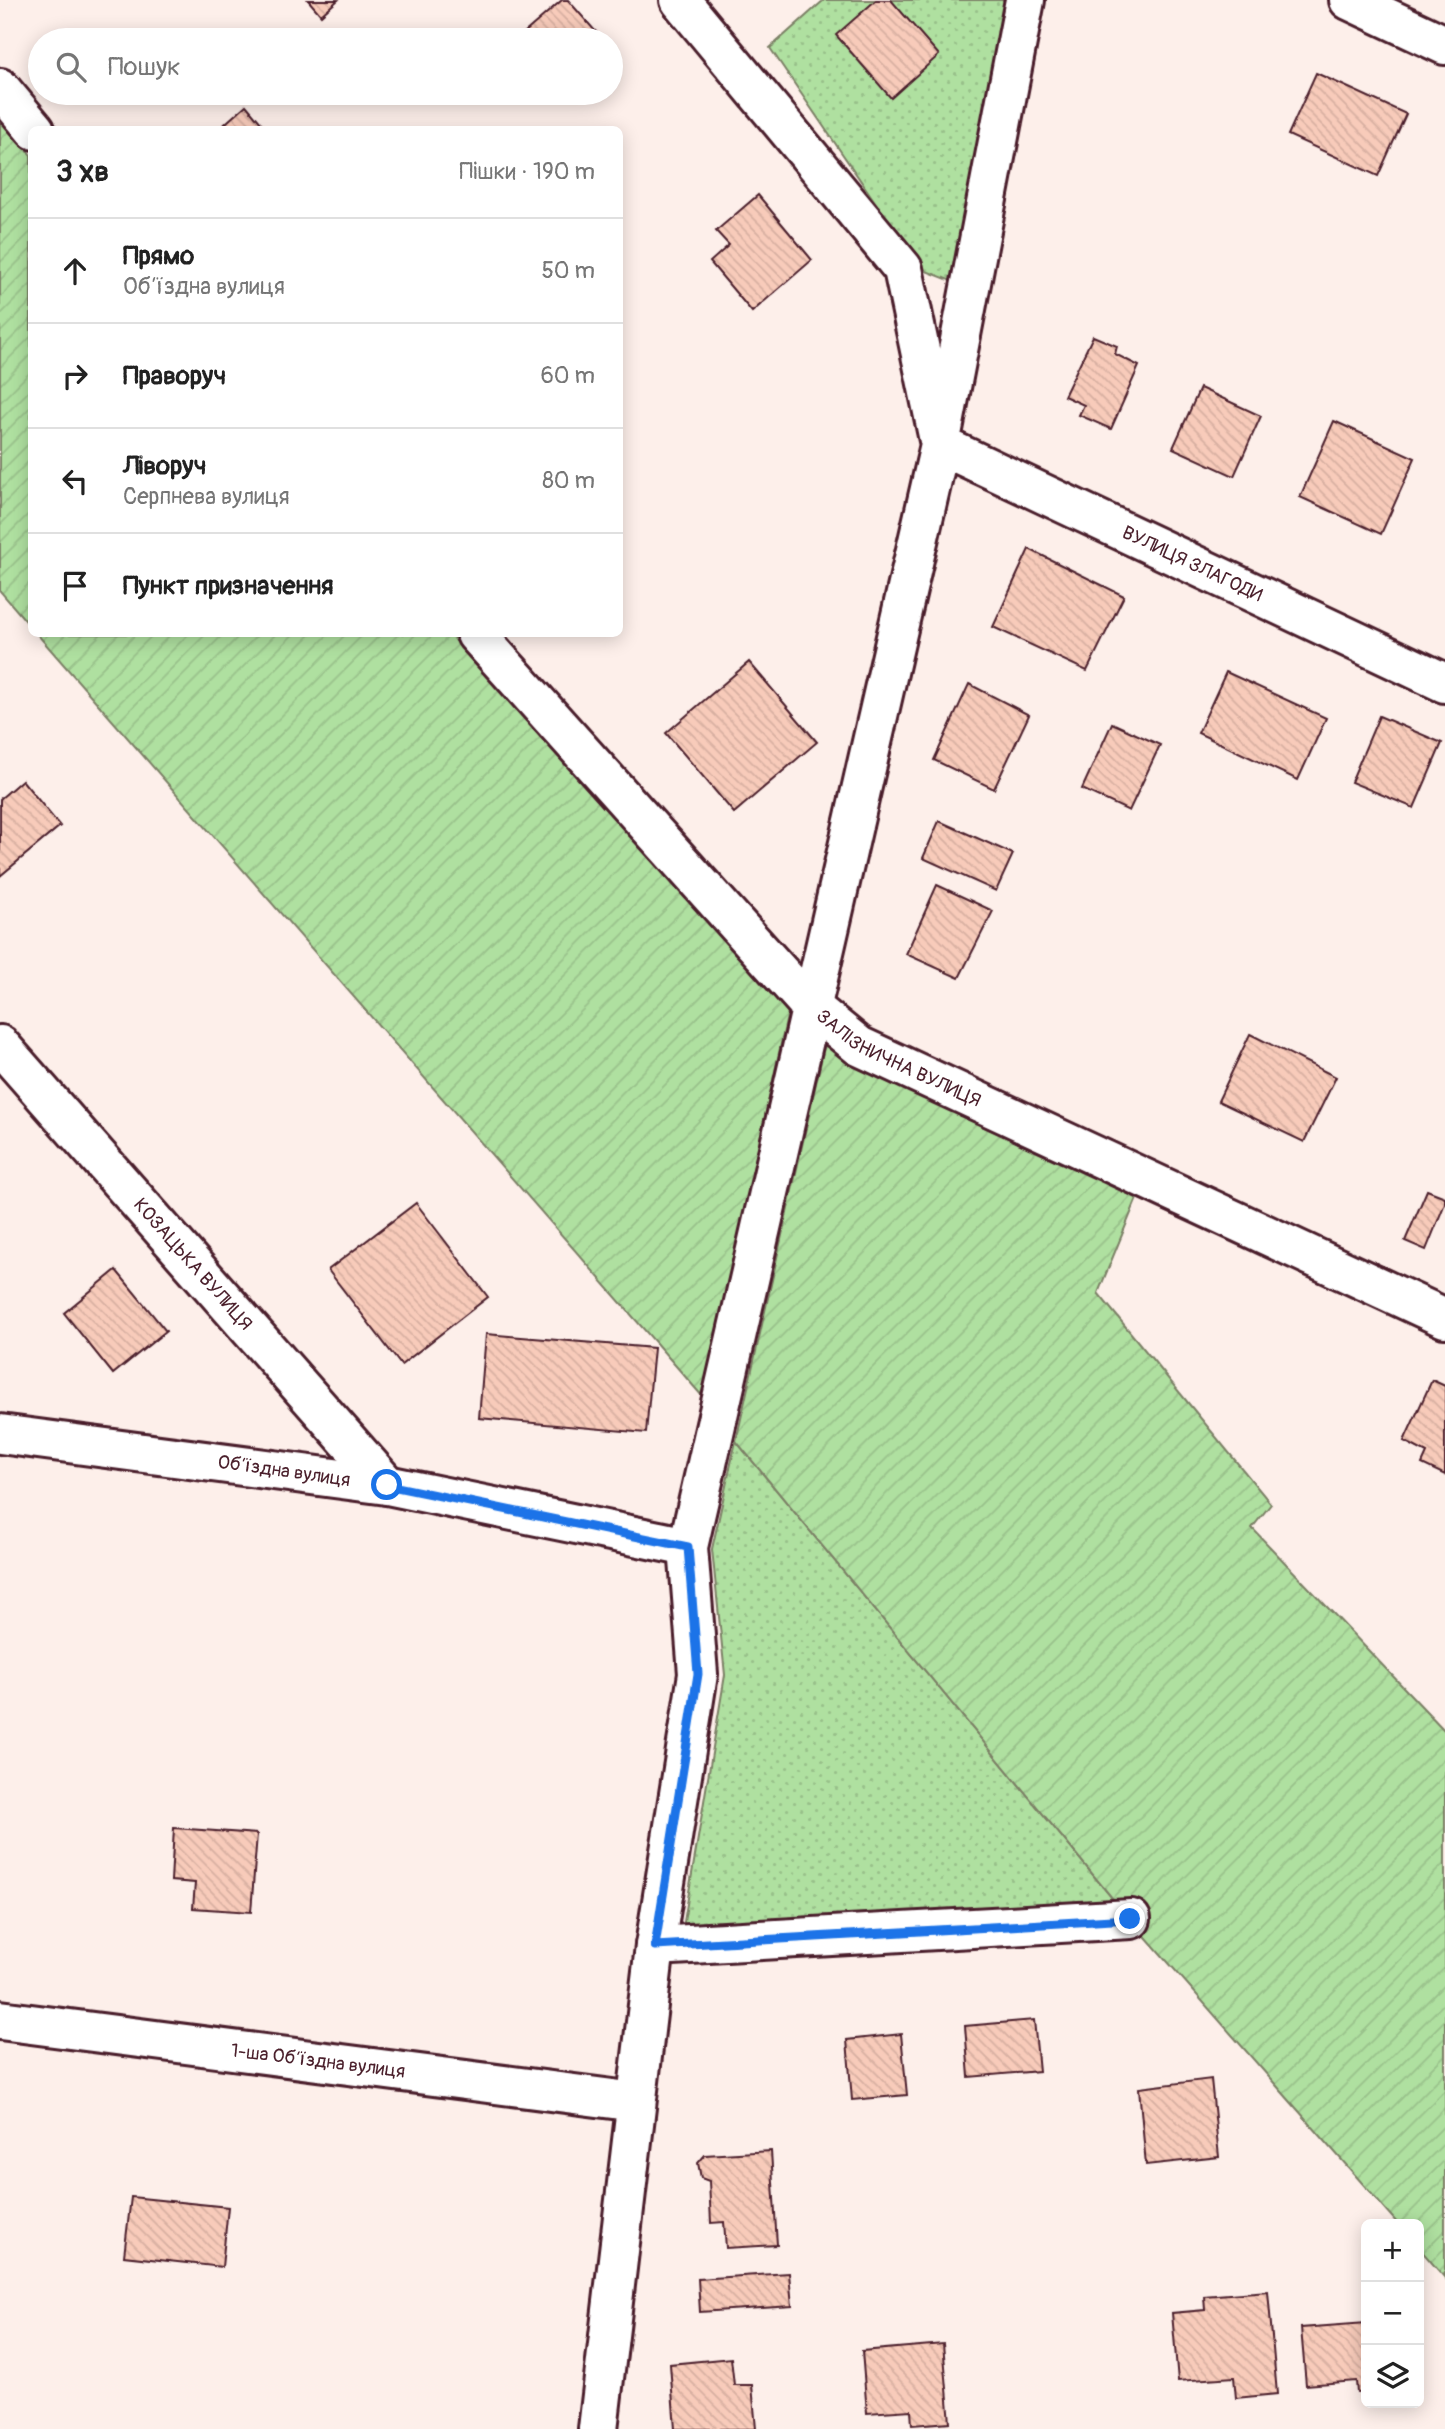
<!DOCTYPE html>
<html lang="uk">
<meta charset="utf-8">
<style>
:root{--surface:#fff;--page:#f6f6f6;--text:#222;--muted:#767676;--line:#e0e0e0}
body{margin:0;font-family:Pangolin,sans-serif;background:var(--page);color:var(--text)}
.controls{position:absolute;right:21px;bottom:21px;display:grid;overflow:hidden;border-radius:10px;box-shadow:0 4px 18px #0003}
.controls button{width:63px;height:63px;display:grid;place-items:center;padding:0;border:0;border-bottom:2px solid var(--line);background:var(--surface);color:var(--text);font:35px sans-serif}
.stop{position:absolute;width:21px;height:21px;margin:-16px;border:5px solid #1a73e8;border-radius:50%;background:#fff}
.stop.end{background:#1a73e8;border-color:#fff;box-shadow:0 2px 7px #0008}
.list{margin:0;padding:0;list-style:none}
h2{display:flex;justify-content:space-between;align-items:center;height:91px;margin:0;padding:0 28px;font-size:30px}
h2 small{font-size:23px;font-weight:400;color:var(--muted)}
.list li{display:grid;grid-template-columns:46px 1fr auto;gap:21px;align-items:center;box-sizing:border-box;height:105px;padding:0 28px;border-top:2px solid var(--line)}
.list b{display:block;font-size:26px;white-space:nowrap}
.list p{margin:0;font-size:23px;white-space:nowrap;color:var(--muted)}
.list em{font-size:23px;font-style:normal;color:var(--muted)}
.icon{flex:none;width:38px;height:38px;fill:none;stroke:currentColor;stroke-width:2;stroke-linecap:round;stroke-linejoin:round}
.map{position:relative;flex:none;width:1445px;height:2429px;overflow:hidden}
.search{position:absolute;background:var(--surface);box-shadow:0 4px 18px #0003;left:28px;top:28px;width:595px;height:77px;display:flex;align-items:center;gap:18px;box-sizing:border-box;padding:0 24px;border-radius:38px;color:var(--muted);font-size:26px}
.panel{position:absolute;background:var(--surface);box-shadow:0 4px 18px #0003;left:28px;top:126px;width:595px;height:511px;border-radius:10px}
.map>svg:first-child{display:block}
</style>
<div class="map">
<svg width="1445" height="2429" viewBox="0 0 1445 2429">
<defs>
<pattern id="grass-dots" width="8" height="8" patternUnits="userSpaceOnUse" patternTransform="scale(1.75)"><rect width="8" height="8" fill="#afe0a0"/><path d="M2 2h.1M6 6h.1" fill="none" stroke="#98c08a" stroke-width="1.8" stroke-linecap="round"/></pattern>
<pattern id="garden-furrows" width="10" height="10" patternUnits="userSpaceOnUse" patternTransform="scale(1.75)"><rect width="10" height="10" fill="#afe0a0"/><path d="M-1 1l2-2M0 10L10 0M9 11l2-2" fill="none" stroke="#98c08a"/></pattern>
<pattern id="building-back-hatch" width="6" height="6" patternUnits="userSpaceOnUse" patternTransform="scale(1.75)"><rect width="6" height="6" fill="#f8cbba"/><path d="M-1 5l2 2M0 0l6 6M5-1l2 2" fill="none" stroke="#d6aea0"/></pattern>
</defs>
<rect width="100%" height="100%" fill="#fdefea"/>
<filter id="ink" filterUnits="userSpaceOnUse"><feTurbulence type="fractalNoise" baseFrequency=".0143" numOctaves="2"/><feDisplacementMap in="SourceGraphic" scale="14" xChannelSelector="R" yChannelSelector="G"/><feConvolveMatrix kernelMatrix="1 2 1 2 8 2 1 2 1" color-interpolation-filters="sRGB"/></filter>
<g filter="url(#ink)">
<!-- grass -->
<g fill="url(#grass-dots)" stroke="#7c8066" stroke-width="2">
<path d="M824,0H1010L954,282L921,269L770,48Z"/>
<path d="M736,1441L1117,1904L683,1928L725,1675L712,1549Z"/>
</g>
<!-- garden -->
<g fill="url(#garden-furrows)" stroke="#7c8066" stroke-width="2">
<path d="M0,118L31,155V627L0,591Z"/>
<path d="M37,634H450L788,1012L703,1397Z"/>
<path d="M825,1043L1138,1196L1098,1293L1271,1504L1252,1528L1445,1731V2278L1419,2248V2224H1398L1117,1904L736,1441Z"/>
</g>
<!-- building -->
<g fill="url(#building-back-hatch)" stroke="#4a1f2b" stroke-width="2">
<path d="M308,0H338L321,15Z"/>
<path d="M562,0H568L603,40H516Z"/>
<path d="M876,0H891L939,55L891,98L836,35Z"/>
<path d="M1316,73L1406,114L1378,176L1288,135Z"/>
<path d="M246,105L267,130H218Z"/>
<path d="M758,195L812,260L752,312L710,262L729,245L716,231Z"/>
<path d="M1093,336L1117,346L1115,354L1139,366L1111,429L1079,415L1084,405L1064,396Z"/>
<path d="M1200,388L1261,416L1234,476L1173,448Z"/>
<path d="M1334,421L1415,458L1381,534L1300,497Z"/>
<path d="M1029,549L1124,596L1087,671L993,627Z"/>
<path d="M749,662L817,742L734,813L666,733Z"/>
<path d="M1226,672L1326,718L1298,780L1198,733Z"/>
<path d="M969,684L1029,715L994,789L934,760Z"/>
<path d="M1379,716L1442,743L1414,808L1351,782Z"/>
<path d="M1112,723L1160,745L1129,811L1082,789Z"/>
<path d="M22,780L60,826L0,876V799Z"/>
<path d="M939,821L1013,854L996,891L923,858Z"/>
<path d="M937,885L993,911L959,978L906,954Z"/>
<path d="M1250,1034L1336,1077L1304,1142L1218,1101Z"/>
<path d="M1427,1190L1445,1197V1203L1426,1250L1405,1241Z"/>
<path d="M416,1203L488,1297L401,1365L328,1270Z"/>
<path d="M116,1270L166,1331L113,1374L64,1313Z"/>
<path d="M486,1334L654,1348L646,1433L479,1418Z"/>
<path d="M1432,1380L1445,1386V1475L1422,1464L1427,1453L1404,1441Z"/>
<path d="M174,1828L257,1834L251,1912L193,1908L195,1883L171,1881Z"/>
<path d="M1034,2020L1039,2071L969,2077L965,2026Z"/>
<path d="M901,2034L907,2095L852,2100L847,2040Z"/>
<path d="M1211,2079L1219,2157L1146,2165L1139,2088Z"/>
<path d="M771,2151L777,2245L726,2248L724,2222L711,2223L709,2181L701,2178L698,2163L705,2155Z"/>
<path d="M131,2197L228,2207L222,2267L124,2256Z"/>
<path d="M789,2273L792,2306L700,2312L698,2279Z"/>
<path d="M1268,2291L1277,2394L1236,2398L1234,2377L1178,2381L1172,2313L1205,2310L1204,2296Z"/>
<path d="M1366,2323V2392L1357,2393L1356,2381L1306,2385L1301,2328Z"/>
<path d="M943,2344L950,2422L912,2425L911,2410L867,2413L862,2351Z"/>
<path d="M731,2358L734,2385H752L756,2429H675L670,2364Z"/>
</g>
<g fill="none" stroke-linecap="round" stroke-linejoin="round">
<!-- minor casing -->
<g stroke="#4a1f2b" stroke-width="44">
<g id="minor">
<path id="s1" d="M1025,0L940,445L1445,683"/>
<path d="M1349,0L1445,45"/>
<path d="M0,88L35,130"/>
<path id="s2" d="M476,634L810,1006L859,1046L1445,1318"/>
<path id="s3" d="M0,1045L387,1485"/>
<path d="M0,1434L387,1485L688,1547"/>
<path d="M655,1946L1131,1919"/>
<path d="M0,2020L636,2102"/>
<path d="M598,2429L655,1946L698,1674L688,1547L940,445L903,269L680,0"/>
</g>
</g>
<!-- minor -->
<use href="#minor" stroke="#fff" stroke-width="38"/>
</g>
</g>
<g fill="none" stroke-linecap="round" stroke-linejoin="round" filter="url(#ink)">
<!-- route -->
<path stroke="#1a73e8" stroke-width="9" d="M387,1485L688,1547L698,1674L655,1946L1130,1919"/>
</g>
<g text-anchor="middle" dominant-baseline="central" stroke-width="5" stroke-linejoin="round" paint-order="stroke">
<!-- street labels -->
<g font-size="19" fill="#4a1f2b" stroke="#fff">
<text stroke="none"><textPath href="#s1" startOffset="732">ВУЛИЦЯ ЗЛАГОДИ</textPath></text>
<text stroke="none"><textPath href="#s2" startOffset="604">ЗАЛІЗНИЧНА ВУЛИЦЯ</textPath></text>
<text stroke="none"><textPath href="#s3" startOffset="292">КОЗАЦЬКА ВУЛИЦЯ</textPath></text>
<text transform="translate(284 1471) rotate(8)">Обʼїздна вулиця</text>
<text transform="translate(318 2061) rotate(7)">1-ша Обʼїздна вулиця</text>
</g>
</g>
</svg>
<div class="controls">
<button>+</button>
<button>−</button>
<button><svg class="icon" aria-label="layers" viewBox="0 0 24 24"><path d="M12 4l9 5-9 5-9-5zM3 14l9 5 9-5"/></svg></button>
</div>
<div class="stop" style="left:387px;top:1485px"></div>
<div class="stop end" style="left:1130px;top:1919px"></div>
<div class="search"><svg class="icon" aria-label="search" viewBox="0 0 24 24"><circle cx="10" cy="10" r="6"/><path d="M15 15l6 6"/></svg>Пошук</div>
<section class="panel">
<h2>3 хв<small>Пішки · 190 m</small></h2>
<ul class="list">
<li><svg class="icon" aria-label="ahead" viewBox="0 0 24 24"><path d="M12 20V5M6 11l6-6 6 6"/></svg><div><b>Прямо</b><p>Обʼїздна вулиця</p></div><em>50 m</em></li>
<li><svg class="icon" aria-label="right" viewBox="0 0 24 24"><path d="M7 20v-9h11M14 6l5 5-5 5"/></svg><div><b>Праворуч</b></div><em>60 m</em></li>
<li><svg class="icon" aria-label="left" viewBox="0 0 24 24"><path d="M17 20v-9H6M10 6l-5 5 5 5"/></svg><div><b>Ліворуч</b><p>Серпнева вулиця</p></div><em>80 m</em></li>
<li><svg class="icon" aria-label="arrive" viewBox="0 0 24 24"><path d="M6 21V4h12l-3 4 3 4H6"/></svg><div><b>Пункт призначення</b></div></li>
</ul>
</section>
</div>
